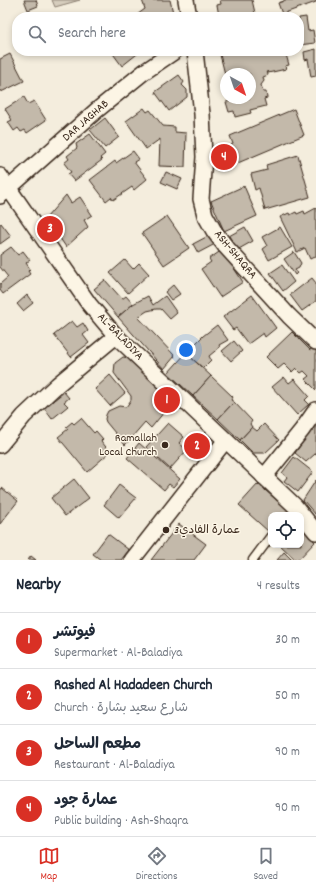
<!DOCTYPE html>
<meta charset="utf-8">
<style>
:root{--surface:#fff;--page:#f2f2f3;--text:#1f2937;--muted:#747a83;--line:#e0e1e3;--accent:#d93025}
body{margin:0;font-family:Dekko,"Playpen Sans Arabic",sans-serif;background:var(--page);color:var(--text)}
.controls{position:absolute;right:12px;bottom:12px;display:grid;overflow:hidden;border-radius:8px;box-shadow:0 2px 6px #0003}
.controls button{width:36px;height:36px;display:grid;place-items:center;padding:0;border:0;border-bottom:1px solid var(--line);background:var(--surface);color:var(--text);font:20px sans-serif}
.compass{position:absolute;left:220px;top:68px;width:36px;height:36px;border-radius:50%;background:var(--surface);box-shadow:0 2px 6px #0003;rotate:140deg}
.you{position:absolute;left:186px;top:350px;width:14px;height:14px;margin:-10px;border:3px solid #fff;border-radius:50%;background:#1a73e8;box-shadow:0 0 0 6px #1a73e833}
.badge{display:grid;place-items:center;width:26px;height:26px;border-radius:50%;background:var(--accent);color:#fff;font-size:13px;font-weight:700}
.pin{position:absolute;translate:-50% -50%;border:2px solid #fff;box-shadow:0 1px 4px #0006}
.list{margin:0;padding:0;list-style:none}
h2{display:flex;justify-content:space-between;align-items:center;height:52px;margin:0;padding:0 16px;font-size:17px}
h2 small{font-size:13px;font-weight:400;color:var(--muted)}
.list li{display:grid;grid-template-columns:26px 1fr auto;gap:12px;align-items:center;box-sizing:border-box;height:56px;padding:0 16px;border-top:1px solid var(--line)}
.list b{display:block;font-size:15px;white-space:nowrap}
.list p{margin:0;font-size:13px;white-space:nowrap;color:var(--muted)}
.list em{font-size:13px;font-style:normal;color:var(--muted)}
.icon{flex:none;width:22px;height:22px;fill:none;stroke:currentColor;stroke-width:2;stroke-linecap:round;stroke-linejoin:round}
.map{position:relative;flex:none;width:316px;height:560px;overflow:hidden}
.search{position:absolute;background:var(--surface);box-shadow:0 2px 6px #0003;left:12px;right:12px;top:12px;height:44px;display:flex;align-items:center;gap:10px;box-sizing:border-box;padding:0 14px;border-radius:16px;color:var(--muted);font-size:15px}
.sheet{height:276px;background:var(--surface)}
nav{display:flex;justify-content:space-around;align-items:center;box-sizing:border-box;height:56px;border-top:1px solid var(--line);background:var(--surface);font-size:11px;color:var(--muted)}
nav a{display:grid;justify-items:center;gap:2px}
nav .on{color:var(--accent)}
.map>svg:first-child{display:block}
</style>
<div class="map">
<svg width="316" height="560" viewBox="0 0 316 560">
<rect width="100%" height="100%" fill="#f4eddd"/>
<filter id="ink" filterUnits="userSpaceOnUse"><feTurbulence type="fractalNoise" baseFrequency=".025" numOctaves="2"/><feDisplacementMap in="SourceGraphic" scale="8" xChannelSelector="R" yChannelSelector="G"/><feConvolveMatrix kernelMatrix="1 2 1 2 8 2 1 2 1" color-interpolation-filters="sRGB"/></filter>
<g filter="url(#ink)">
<!-- green -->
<path fill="#d6cdbd" stroke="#887c6e" d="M52,0H80L55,7Z"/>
<!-- building -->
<g fill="#c3b9aa" stroke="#3b2a1e">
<path d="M24,0H36L38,6L28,10Z"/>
<path d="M142,0H170L174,17H134L145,9Z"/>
<path d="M220,0H252L255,13L232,17H225V15L219,16L217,5L221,4Z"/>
<path d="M284,0H316V2L282,14L278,3L284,1Z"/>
<path d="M306,17L308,31L313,30L315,43L299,45V18Z"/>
<path d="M316,49V76L311,77L308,59L305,60L304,52Z"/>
<path d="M111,51H141L122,66Z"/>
<path d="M219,51H285L289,65L285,66L286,69L268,73L267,71L268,75L263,77L264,81L261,85L263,92H266L267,98L264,99L266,106L250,110L251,113L235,117L234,111L229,112L226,102L232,101L231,98H250V74H226V78Z"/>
<path d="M10,54L24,81L1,92L0,89V59Z"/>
<path d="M179,75L184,82L182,85L187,90V97L169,111L155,92Z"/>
<path d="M24,97L28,104L34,101L46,120L27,133L25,130L21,132L18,128L14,131L8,122L12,120L5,109Z"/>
<path d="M144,108L147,112L150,110L163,126L175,127V132L186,133L185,167L159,166L160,139L146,149L126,121Z"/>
<path d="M294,109L304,135L233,165L226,148L233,144L230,136Z"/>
<path d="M105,118L119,137L105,148L90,130Z"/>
<path d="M90,134L105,154L100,158L102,160L74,181L68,174L71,172L64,163L69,159L67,156L77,148L76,144Z"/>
<path d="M133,151L139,159L134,162L147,179L134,190L132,187L113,200L111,197L106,201L90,180L115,161L116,163Z"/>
<path d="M298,155L310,197L265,210L259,188L255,190L251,174L267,170L266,165Z"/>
<path d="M166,172L182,179L177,189L161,182Z"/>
<path d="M244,186L257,216L224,231L211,201Z"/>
<path d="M66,195L71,203L80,197L92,215L84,220L88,227L66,247L46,218Z"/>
<path d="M316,208V256L310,259L305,248L297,252L280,217L289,213L290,215L296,212L297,214L304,211L305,214Z"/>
<path d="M167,216L189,248L164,265L142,233Z"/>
<path d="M1,223L11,236L0,244V224Z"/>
<path d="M245,227L253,241L237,250L229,236Z"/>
<path d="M280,227L292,247L269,260L263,249L267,246L262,237Z"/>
<path d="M210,235L215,244L198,253L193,244Z"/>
<path d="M11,247L18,255L23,251L30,260L26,263L30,269L28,271L30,274L3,294L0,290V284L8,277L0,267V255Z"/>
<path d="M222,250L243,282L220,297L201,269L211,262L209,259Z"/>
<path d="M294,252L301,263L299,268L295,270L297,273L295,275L284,259Z"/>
<path d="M125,260L133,269L139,263L149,274L128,293L110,273Z"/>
<path d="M282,265L294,282L283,291L270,273Z"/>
<path d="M312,278L316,283V301L302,311L290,295Z"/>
<path d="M105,280L122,299L126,296L133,304L118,317L94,289Z"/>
<path d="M173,285L180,294L171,300L165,292Z"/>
<path d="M27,295L33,303L23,311L17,304Z"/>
<path d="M252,295L276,328L265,337L263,333L248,344L236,328L233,330L223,317Z"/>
<path d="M148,296L153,305L165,296L177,313L170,319L161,309H156L147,311L138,317L175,356L164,369L118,317L133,304Z"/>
<path d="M72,321L77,327L83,323L88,331L83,335L89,343L71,357L54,335Z"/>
<path d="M217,325L228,340L219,345L220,347L209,356L211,360L203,368L186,353L203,336Z"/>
<path d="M292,332L310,350L313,348L316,351V390L305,379L309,376L304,371L301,373L296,368L292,372L284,364L278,369L266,357Z"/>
<path d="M234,341L242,351L231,361L222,351Z"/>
<path d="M186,353L211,376L193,396L168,373Z"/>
<path d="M123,357L129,358L174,400L151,428L145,422L125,445L106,422L105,419L106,415L108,411L119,406L126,407L131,400V396L114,373L115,363Z"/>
<path d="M110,375L125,393L110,406L95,389Z"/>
<path d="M211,376L233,397L231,400L234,402L218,419L193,396Z"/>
<path d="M284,377L289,383L294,379L309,396L305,400L309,404L297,415L272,387Z"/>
<path d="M64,392L69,398L64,402L68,406L52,419L44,408Z"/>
<path d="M234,402L252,421L250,424L252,427L240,440L218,419Z"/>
<path d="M81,418L94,433L96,431L103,439L101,441L110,452L87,472L58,437L68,429L66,427L72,422L74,424Z"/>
<path d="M168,423L184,437L179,443L187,450L170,469L146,447Z"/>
<path d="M316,423V455L315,454L306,462L295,453Z"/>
<path d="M264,424L279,440L265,453H253L240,440L252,427L257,431Z"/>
<path d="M139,443L180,479L173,487L169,484L164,490L127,458Z"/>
<path d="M294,457L313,472L298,492L284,481L287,477L282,473Z"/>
<path d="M74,479L89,498L65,516L51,498Z"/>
<path d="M316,480V515L303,500Z"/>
<path d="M258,484L288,510L283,515H271V529L269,532L239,505Z"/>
<path d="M119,485L136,498L119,518L104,505Z"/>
<path d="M2,488L18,501L0,524V491Z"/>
<path d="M179,524L206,544L194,560H151Z"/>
<path d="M301,528L315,542L298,560H296L280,545H301Z"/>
<path d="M108,534L129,550L121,560H101L93,554Z"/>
<path d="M284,552L292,560H277Z"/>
<path d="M31,556L36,560H28Z"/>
</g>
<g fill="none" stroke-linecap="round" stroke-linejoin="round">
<!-- service casing -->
<g stroke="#3b2a1e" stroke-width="11">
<path id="service" d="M253,560L271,536"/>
</g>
<!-- minor casing -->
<g stroke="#3b2a1e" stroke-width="18">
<g id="minor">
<path d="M186,0L189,17"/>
<path d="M195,51L202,114L204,157L201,199L205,215L214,231L226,247L289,316L316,342"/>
<path d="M0,176L89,304L116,336L295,506L316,532"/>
<path d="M0,196L97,110L144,72L175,51"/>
<path d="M0,445L24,416L57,385L116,336"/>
<path d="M264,477L302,430L316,410"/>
<path d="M132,560L225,441"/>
</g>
</g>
<!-- service -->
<use href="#service" stroke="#fcf5e5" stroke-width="8"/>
<!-- minor -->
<use href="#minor" stroke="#fcf5e5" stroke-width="15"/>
</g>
</g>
<!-- markers -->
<g fill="#3b2a1e" stroke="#fcf5e5" stroke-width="1.5">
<circle cx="165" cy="445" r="4"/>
<circle cx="166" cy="530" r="4"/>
</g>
<g text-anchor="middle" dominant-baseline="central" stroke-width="3" stroke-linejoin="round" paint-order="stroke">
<!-- street labels -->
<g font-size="12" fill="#3b2a1e" stroke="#fcf5e5">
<text transform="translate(86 121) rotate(-41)">DAR JAGHAB</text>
<text transform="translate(235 255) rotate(50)">ASH-SHAQRA</text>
<text transform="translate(120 337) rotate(46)">AL-BALADIYA</text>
</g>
<!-- poi labels -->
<g font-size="12" fill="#3b2a1e" stroke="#fcf5e5" text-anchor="end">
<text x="157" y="438">Ramallah<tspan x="157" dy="14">Local Church</tspan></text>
<text x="174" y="530" text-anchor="start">عمارة الفادي3</text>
</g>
</g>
</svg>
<div class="controls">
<button><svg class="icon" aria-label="locate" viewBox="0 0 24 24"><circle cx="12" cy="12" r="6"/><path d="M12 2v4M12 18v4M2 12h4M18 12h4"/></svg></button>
</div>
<svg class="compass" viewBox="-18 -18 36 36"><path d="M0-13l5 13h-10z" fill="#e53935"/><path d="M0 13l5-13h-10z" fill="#747a83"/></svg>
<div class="you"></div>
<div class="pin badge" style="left:167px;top:400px">1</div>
<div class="pin badge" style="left:197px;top:446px">2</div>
<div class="pin badge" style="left:50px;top:229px">3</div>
<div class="pin badge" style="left:224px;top:157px">4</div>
<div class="search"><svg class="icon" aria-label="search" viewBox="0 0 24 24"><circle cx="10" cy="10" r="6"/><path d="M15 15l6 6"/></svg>Search here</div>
</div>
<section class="sheet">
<h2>Nearby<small>4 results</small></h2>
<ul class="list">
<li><span class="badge">1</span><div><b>فيوتشر</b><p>Supermarket · Al-Baladiya</p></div><em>30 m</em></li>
<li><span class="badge">2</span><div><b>Rashed Al Hadadeen Church</b><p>Church · شارع سعيد بشارة</p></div><em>50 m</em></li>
<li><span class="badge">3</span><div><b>مطعم الساحل</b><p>Restaurant · Al-Baladiya</p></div><em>90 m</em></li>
<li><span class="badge">4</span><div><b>عمارة جود</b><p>Public building · Ash-Shaqra</p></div><em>90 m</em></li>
</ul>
</section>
<nav>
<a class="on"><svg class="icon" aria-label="map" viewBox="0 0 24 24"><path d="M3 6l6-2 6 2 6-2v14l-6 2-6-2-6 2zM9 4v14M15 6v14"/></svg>Map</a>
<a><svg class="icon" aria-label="directions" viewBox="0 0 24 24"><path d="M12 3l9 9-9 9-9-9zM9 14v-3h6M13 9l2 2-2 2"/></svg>Directions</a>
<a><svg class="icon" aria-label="saved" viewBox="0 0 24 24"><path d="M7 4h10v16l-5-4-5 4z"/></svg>Saved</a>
</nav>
